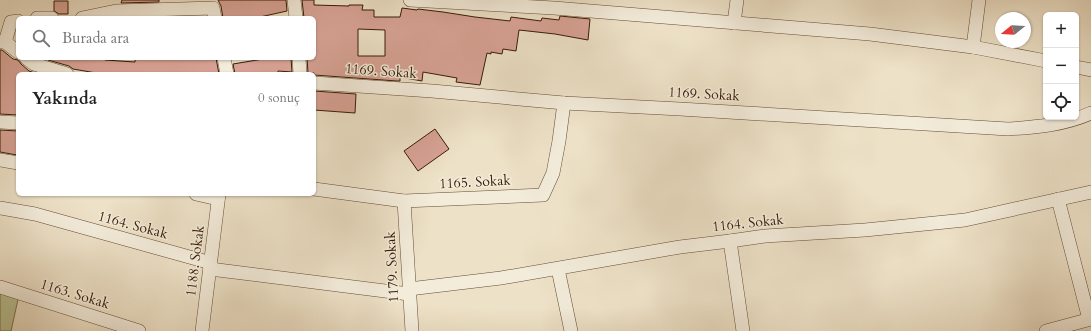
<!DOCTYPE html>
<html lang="tr">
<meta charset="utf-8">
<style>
:root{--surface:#fff;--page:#f2f2f2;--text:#222;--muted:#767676;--line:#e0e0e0}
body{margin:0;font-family:Cardo,serif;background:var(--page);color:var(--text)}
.controls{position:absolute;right:12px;top:12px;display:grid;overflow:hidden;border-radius:6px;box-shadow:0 1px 3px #0004}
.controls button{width:36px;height:36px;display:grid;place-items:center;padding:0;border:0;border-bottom:1px solid var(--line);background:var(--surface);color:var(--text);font:20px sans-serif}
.compass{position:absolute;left:995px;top:12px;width:36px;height:36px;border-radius:50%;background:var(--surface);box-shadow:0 1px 3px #0004;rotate:252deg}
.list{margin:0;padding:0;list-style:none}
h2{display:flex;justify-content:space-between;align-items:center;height:52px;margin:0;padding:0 16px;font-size:17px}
h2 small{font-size:13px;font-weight:400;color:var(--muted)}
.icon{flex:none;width:22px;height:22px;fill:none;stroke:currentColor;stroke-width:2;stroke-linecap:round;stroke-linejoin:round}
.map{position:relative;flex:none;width:1091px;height:331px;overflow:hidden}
.search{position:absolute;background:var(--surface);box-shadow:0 1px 3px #0004;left:16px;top:16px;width:300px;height:44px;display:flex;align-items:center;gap:10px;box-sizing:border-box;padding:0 14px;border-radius:6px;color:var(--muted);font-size:15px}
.panel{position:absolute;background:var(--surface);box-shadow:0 1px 3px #0004;left:16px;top:72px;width:300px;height:124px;border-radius:6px}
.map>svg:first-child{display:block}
</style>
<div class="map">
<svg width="1091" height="331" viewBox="0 0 1091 331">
<rect width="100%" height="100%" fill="#ede1c7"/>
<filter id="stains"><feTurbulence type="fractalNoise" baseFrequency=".005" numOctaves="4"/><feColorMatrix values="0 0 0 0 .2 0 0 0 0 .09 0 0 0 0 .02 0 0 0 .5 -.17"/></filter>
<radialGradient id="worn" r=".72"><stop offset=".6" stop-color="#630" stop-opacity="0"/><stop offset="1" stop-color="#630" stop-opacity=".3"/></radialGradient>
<!-- green -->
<path fill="#bac294" stroke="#7a6e4c" d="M0,291L19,295L11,331H0Z"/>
<!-- building -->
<g fill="#d7a295" stroke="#391a04" fill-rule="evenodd">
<path d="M122,0H159V2L121,3Z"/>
<path d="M218,0H286L287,11L260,17L223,18L221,6Z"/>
<path d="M302,0H314V5L349,6V5H363L362,10H374V17H400L402,8L417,10L418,9L443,12L475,17L510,21L511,17L541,21L542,18L559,20L560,16L590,19L588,40L555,34L519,30L516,51L503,49L502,54L491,52V54L487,53L480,85L456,82L457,78L423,72L422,81L400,77V81H397L314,75V73H308L307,58H314V18H304ZM358,29L385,30V56H358Z"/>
<path d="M54,1H68V14H59L54,11Z"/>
<path d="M0,50H2L13,59L18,60L21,64L29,71L38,74H18V115L0,114Z"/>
<path d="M49,58H106L105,60L135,62V58H216L219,74H102L73,69L69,66L48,60Z"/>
<path d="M269,58H291L292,72L278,71V74H235L233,64Z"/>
<path d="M314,91L356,94L355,113L314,110Z"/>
<path d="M435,129L449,149L418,171L404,151Z"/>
<path d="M0,130L18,131V150L17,155L0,152Z"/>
</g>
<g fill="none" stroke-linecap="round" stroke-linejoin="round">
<!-- minor casing -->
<g stroke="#664c35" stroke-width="14">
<g id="minor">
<path d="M294,0L296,18"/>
<path d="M410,0L554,8L870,34L973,47L1046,61"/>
<path d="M37,18H52"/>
<path d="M82,18L116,11L213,8L215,18"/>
<path d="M734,23L737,0"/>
<path d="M0,42H5L11,22L18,21"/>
<path d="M5,42L18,52"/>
<path d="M973,47L979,0"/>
<path d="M26,58L34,64L67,74"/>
<path d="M224,58L227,74"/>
<path d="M299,58L300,74"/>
<path d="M1076,67L1091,70"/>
<path d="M314,83L432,91L564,103L680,109L1008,129C1037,127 1065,125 1091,113"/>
<path d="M0,122L18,123"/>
<path d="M0,160L18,163"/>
<path d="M314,189L404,201L543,195L553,173L559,141L564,103"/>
<path d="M196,194L218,199"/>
<path d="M1058,199L1089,319"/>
<path d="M404,201L412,331"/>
<path d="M0,208L35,214L211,263"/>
<path d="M730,241L743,331"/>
<path d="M210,269L409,294"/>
<path d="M558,269L571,331"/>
<path d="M0,287L139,331"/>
<path d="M409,289L501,278L680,247L730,241L765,236L865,230L965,220L1091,192"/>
<path d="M202,331L219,194"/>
<path d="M1046,331L1091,319"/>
</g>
</g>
<!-- minor -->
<use href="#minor" stroke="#f3ecdb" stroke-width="13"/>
</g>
<g text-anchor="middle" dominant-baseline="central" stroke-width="3" stroke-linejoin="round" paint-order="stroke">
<!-- street labels -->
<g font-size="14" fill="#391a04" stroke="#f3ecdb">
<text transform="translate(381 71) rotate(4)">1169. Sokak</text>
<text transform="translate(704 94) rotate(3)">1169. Sokak</text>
<text transform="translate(475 182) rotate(-3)">1165. Sokak</text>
<text transform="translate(748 223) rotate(-6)">1164. Sokak</text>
<text transform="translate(133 225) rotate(15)">1164. Sokak</text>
<text transform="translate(195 261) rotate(-83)">1188. Sokak</text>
<text transform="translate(392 267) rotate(-93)">1179. Sokak</text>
<text transform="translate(75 294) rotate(17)">1163. Sokak</text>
</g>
</g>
<rect width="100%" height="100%" filter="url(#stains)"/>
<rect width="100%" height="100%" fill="url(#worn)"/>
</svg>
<div class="controls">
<button>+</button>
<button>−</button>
<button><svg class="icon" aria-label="locate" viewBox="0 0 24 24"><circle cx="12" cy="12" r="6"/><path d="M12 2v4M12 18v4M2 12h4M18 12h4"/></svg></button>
</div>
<svg class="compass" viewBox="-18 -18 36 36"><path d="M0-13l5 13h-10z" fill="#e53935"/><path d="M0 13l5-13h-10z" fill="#767676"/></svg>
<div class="search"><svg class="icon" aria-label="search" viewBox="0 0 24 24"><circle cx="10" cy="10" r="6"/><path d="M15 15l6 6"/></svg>Burada ara</div>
<section class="panel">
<h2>Yakında<small>0 sonuç</small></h2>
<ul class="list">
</ul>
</section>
</div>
